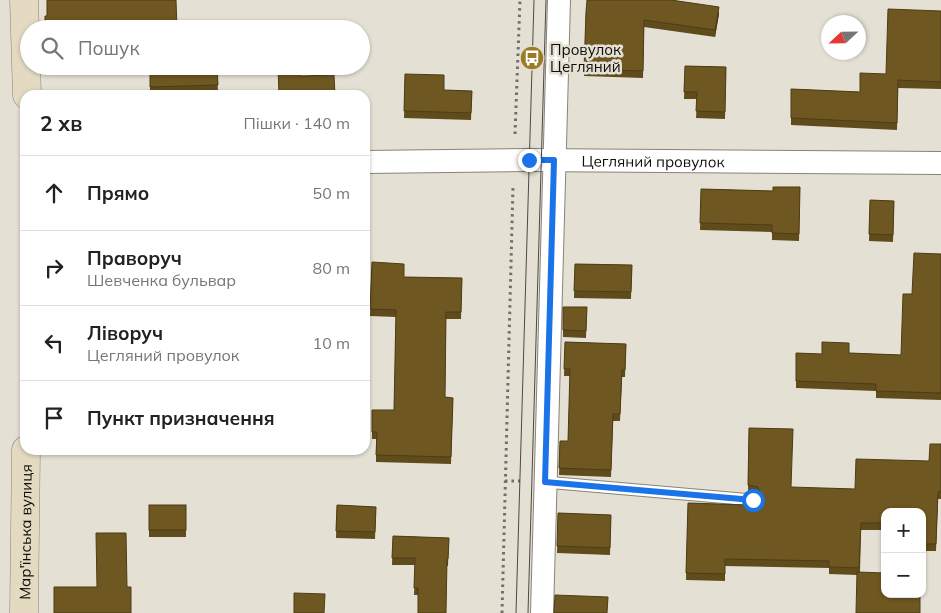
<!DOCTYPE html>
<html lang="uk">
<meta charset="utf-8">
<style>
:root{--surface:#fff;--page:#f2f2f2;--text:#222;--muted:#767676;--line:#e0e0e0}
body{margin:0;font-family:Mulish,sans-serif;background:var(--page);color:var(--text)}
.controls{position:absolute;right:15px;bottom:15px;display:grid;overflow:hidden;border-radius:10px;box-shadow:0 1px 4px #0004}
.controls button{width:45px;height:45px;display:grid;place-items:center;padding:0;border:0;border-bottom:1px solid var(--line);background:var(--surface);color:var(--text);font:25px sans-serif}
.compass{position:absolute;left:821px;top:15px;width:45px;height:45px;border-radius:50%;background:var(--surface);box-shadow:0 1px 4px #0004;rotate:248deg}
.stop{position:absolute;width:15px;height:15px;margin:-11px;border:4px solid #1a73e8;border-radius:50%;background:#fff}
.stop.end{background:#1a73e8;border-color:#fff;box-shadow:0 1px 5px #0008}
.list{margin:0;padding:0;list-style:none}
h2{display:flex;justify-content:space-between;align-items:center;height:65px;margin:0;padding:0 20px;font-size:21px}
h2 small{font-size:16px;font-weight:400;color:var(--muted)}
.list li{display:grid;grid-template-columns:32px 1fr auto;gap:15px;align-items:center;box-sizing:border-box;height:75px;padding:0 20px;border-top:1px solid var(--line)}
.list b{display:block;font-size:19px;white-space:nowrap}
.list p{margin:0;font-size:16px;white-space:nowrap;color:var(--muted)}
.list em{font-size:16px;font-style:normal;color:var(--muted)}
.icon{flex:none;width:28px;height:28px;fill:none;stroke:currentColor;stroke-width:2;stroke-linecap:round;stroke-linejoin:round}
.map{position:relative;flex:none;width:941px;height:613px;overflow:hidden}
.search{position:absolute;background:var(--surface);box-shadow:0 1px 4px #0004;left:20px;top:20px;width:350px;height:55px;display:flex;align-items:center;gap:12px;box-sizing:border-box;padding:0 18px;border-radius:28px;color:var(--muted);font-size:19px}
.panel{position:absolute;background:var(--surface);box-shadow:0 1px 4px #0004;left:20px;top:90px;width:350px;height:365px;border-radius:15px}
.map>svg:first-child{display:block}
</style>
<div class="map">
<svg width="941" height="613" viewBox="0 0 941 613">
<rect width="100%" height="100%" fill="#e5e0d4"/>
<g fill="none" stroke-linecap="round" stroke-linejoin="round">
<!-- lane casing -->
<g stroke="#888378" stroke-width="13">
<path id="lane" d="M545,482L753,500"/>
</g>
<!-- street casing -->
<g stroke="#888378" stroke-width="24">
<g id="street">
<path id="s1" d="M365,162L529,160L941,163"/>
<path d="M542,613L559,0"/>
</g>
</g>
<!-- secondary casing -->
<g stroke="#888378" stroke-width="29">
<g id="secondary">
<path d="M24,0L27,95"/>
<path id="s2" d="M24,613L26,450"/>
</g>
</g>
<!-- path -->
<g stroke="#736f68" stroke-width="3" stroke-dasharray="2.5 4" stroke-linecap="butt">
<path d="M515,134L520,0"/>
<path d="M505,481H520"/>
<path d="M502,613L513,186"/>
</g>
<!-- lane -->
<use href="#lane" stroke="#fff" stroke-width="11"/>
<!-- street -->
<use href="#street" stroke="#fff" stroke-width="22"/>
<!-- secondary -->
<use href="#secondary" stroke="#e4dac2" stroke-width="28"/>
<!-- tram -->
<g stroke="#4c4943" stroke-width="1">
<path d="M516,613L534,0"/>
<path d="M528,613L546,0"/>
</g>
</g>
<!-- wall -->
<g fill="#5f4b1c">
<path d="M941,11V89L898,88L897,130L791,125V89L860,92L886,74Z"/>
<path d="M586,12L719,14L715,37L644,27L643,78L584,76Z"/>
<path d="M150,66H217L218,93L150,95Z"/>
<path d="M685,66L726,67L725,119L696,118L697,99H684Z"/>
<path d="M405,74L444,90L472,91L471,120L404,118Z"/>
<path d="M800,187L799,241L772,240V232L700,230L701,189L773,191Z"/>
<path d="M870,200L894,201L893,242L869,241Z"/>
<path d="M941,254V400L876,398V391L796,388V353L822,354L849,353L901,355L912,294Z"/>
<path d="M372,262L404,277L462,278L461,319H446L445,397L453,398L451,464L376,462V439H372V410H394L396,317L370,316Z"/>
<path d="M575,264L632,265L631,299L574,298Z"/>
<path d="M563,307H587L586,338L563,337Z"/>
<path d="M565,342L626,344L625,377H622L620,421H613L611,477L559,475L560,441H568L570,376H564Z"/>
<path d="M749,428L791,488L855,489L929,461L941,444V499H938L936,551H922V512H885V530H861L860,572L857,575L829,574V568L725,566V581L686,580L688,503L747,505L759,497L758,494L748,492Z"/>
<rect x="149" y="505" width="37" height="32"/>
<path d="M337,505L376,507L375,539L336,538Z"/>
<path d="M558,513L611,515L610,555L557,553Z"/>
<path d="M393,536L449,538L448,566H447L418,595H414L415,565H392Z"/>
</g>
<!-- shaded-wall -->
<path fill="#4d3d16" d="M719,7V14L715,37V30Z"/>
<!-- building -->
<g fill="#6e5720" stroke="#4d3d16">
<path d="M47,0H176L177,29H45V16H47Z"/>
<path d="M587,0H671L719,7L715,30L644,20L643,71L584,69L586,12Z"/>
<path d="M888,9L941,11V82L898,80L897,123L791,118V89L860,92V73L886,74Z"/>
<path d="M150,66H217L218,85L150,87Z"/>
<path d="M301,66V76L334,75L335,95H279L278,67Z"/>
<path d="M685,66L726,67L725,112L696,111L697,92H684Z"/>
<path d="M405,74L444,75V90L472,91L471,113L404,111Z"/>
<path d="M773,187H800L799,234L772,233V225L700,223L701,189L773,191Z"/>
<path d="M870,200L894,201L893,235L869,234Z"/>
<path d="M914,253L941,254V393L876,391V384L796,381V353L822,354V342L849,343V353L901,355L903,294H912Z"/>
<path d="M372,262L404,264V277L462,278L461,312H446L445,397L453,398L451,457L376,455L377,432H372V410H394L396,310L370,309Z"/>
<path d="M575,264L632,265L631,292L574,291Z"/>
<path d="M563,307H587L586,331L563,330Z"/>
<path d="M565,342L626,344L625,370H622L620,414H613L611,470L559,468L560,441H568L570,369H564Z"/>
<path d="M749,428L793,429L791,487L855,489L856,459L929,461L930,444H941V492H938L936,544H922V512H885V523H861L859,568L829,567V561L725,559V574L686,573L688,503L747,505V500H756L759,497L760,493L758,487L748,485Z"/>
<rect x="149" y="505" width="37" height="25"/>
<path d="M337,505L376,507L375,532L336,531Z"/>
<path d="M558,513L611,515L610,548L557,546Z"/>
<path d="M96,533H126L127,587H131V613H54V587H97Z"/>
<path d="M393,536L449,538L448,559H447L446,613H418V588H414L415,558H392Z"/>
<path d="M857,572L885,573V594H920V613H856Z"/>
<path d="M294,593L325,594L324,613H294Z"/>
<path d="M555,595L608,597L607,613H554Z"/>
</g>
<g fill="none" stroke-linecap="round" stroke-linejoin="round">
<!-- route -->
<path stroke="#1a73e8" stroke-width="6" d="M529,160H554L545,482L753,500"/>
</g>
<!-- icons -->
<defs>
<g id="bus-disc" transform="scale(1.25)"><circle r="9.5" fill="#9b7a24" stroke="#e5e0d4"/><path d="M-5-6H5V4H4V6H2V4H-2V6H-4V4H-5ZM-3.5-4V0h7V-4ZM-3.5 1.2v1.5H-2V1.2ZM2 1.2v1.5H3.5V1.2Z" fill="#fff"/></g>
</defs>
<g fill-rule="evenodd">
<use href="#bus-disc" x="532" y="58"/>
</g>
<g text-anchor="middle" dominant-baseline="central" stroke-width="5" stroke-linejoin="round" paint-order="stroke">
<!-- poi labels -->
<g font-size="15" fill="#0f0d09" stroke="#e5e0d4" text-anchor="start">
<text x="550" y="49">Провулок<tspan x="550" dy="17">Цегляний</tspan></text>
</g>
<!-- street labels -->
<g font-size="15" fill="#0f0d09" stroke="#e5e0d4">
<text stroke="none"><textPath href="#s1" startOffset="288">Цегляний провулок</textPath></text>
<text stroke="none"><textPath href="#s2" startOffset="81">Мар'їнська вулиця</textPath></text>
</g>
</g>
</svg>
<div class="controls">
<button>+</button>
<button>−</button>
</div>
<svg class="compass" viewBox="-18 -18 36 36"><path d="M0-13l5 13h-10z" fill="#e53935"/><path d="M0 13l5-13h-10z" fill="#767676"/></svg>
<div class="stop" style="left:753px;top:500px"></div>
<div class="stop end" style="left:529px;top:160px"></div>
<div class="search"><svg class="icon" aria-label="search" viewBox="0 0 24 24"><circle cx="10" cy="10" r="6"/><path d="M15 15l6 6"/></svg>Пошук</div>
<section class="panel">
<h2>2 хв<small>Пішки · 140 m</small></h2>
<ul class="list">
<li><svg class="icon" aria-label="ahead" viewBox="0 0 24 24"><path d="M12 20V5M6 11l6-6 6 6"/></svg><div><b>Прямо</b></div><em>50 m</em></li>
<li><svg class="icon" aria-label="right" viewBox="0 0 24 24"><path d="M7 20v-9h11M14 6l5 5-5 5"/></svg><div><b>Праворуч</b><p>Шевченка бульвар</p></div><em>80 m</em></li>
<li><svg class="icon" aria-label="left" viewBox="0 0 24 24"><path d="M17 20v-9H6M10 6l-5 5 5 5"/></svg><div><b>Ліворуч</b><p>Цегляний провулок</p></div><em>10 m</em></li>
<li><svg class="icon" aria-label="arrive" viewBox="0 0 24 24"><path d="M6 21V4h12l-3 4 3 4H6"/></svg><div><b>Пункт призначення</b></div></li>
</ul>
</section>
</div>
